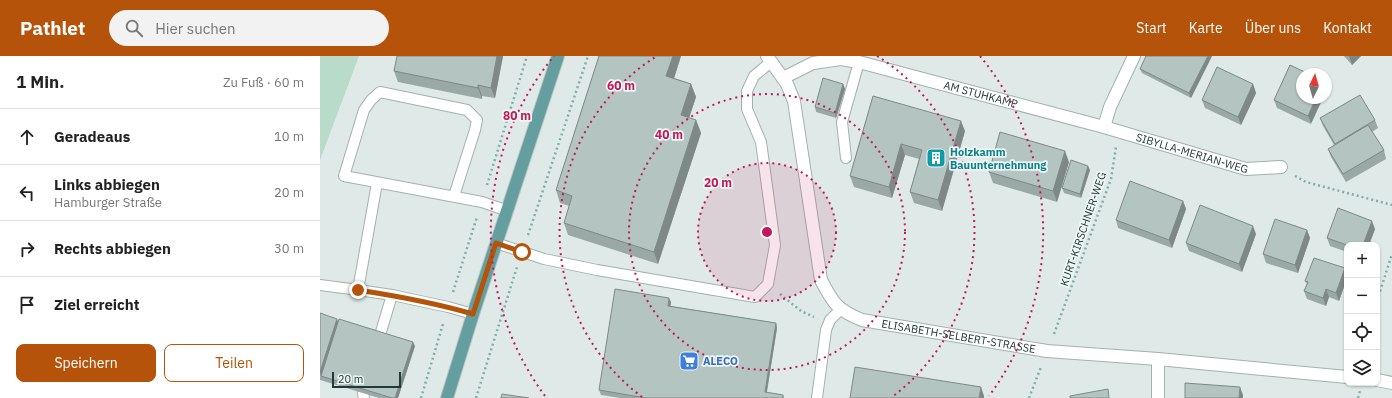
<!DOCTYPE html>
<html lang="de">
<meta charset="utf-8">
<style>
:root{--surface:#fff;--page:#f2f2f2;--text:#222;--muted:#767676;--line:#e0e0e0;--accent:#b45309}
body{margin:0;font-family:"IBM Plex Sans",sans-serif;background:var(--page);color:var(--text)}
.controls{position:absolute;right:12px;bottom:12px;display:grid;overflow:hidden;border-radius:8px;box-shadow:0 1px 3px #0004}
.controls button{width:36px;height:36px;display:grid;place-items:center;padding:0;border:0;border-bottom:1px solid var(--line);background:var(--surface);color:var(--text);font:20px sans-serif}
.compass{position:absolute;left:976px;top:12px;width:36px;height:36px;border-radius:50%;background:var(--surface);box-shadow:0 1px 3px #0004;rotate:5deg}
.scale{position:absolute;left:12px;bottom:10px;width:69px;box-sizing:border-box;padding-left:4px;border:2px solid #203939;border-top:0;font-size:11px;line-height:14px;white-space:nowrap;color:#203939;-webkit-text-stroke:3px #eff7f5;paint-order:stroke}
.stop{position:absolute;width:12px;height:12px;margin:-9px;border:3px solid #b45309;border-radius:50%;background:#fff}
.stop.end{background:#b45309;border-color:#fff;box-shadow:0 1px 4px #0008}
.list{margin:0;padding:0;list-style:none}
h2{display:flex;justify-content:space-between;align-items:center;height:52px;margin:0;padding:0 16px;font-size:17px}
h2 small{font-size:13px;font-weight:400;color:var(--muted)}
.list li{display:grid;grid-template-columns:26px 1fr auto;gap:12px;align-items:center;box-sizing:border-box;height:56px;padding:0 16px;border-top:1px solid var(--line)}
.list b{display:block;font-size:15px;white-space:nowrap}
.list p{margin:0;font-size:13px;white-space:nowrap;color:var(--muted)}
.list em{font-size:13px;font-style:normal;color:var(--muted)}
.actions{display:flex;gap:8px;padding:12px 16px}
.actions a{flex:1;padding:9px 0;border:1px solid var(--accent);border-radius:8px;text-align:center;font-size:14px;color:var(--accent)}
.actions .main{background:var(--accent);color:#fff}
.icon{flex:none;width:22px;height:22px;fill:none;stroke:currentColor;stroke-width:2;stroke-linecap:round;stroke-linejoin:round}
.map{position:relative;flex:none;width:1072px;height:342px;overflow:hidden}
header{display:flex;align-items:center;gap:24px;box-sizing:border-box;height:56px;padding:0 20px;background:var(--accent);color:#fff}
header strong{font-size:19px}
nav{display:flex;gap:22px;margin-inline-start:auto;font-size:14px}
.search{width:280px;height:36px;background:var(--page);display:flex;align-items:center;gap:10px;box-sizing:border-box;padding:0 14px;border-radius:22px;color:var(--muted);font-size:15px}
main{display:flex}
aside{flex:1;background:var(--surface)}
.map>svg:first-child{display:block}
</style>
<header>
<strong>Pathlet</strong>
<div class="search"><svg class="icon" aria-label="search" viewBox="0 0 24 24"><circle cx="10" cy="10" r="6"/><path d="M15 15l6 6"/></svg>Hier suchen</div>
<nav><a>Start</a><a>Karte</a><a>Über uns</a><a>Kontakt</a></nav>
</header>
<main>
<aside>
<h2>1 Min.<small>Zu Fuß · 60 m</small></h2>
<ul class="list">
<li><svg class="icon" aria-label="ahead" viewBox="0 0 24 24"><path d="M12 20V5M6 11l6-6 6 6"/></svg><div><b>Geradeaus</b></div><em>10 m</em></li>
<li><svg class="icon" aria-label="left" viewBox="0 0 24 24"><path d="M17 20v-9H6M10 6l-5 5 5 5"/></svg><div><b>Links abbiegen</b><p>Hamburger Straße</p></div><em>20 m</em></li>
<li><svg class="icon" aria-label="right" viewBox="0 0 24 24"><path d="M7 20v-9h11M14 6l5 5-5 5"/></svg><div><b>Rechts abbiegen</b></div><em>30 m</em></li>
<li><svg class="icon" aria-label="arrive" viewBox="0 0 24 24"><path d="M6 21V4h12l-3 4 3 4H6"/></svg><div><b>Ziel erreicht</b></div></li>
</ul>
<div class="actions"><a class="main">Speichern</a><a>Teilen</a></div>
</aside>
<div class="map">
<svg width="1072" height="342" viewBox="0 0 1072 342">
<rect width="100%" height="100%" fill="#dfeae8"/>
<!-- green -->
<path fill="#b8dbca" d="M0,0H39L0,104Z"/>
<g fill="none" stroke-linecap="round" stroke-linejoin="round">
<!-- service casing -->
<g stroke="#a2b1b0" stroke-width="12">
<g id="service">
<path d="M526,102L522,66L539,6"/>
<path d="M57,127L38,234L72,239"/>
<path d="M134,140L155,74L157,64L147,54L60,36L51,44L44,54L24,120L162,146L188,155"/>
<path d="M176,187L224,203L277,214L435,241L448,228L455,189L441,86L427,53V35L434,20L451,6"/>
<path d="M0,229L38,234"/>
<path d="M60,279L72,239L128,251L153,258"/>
<path d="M43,337L44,342"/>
<path d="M497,342L506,274L510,264L521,253"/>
</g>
</g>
<!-- minor casing -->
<g stroke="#a2b1b0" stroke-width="14">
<g id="minor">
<path id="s1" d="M447,0L467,28L474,45L501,224C513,247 517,254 542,264L727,295L838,303L1027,321"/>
<path id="s2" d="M463,22L493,7L521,3L539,6L784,71L790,51L814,0"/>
<path id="s3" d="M784,71L926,113L961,111"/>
<path d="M838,303V342"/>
<path d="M1057,324L1072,327"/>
</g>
</g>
<!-- primary casing -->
<g stroke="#bcc4c4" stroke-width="14">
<path id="primary" d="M127,342L153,258L238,0"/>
</g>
<!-- path -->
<g stroke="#80adaa" stroke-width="2.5" stroke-dasharray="2 3" stroke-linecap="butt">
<path d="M975,120L986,126L1072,149"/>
<path d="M167,129L207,0"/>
<path d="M208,179L268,0"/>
<path d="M133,236L157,161"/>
<path d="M460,238L481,255L494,261"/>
<path d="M1057,245L1072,198"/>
<path d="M734,278L791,123L796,91"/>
<path d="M101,342L123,268"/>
<path d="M156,342L197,211"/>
<path d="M709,342L721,311"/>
<path d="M1038,342L1040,335"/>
</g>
<!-- service -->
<use href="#service" stroke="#fff" stroke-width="10"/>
<!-- minor -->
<use href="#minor" stroke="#fff" stroke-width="12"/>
<!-- primary -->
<use href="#primary" stroke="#649e9e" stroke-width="12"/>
</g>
<!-- wall -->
<g fill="#9ba9a6">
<path d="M77,0H183L175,42L162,40V43L78,26L74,15Z"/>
<path d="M279,0H361L354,22L371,28L376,41L369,62L376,64L381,77L338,208L248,179L244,167L249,150L240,147L236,134Z"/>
<path d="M826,0H892L871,42L822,17L820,13Z"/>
<path d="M1024,0H1041L1032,9Z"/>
<path d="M970,9L991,68L957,52L954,44Z"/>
<path d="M523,28L525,33L516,62L496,56L495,51Z"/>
<path d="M933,28L936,37L921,69L885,52L882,44Z"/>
<path d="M553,40L645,75L622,155L594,147L590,136L599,103L585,99L572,142L534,131L530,120Z"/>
<path d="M1000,62L1055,64L1058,72L1052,76L1064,94L1066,103L1026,126L1011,101L1008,93L1014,89L1003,70Z"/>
<path d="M749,106L737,146L673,127L669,116Z"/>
<path d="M770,114L761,142L744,137L742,132Z"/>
<path d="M863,145L866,153L852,192L798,172L796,164Z"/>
<path d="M1055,173L1049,189H1027V196L1010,190L1007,182Z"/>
<path d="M987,174L990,182L978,217L946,207L943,198Z"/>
<path d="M936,178L922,216L869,195L866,187Z"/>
<path d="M1025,212L1027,219V222L1019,245L1009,241L1006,250L987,243L984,235L987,228L985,225Z"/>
<path d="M351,246L350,250L456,267L457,272L447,336L463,339L464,342H300L281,339L279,334Z"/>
<path d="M0,257L18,266L95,290L78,342H59L0,324Z"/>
</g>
<!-- shaded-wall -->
<g fill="#7e8987">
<path d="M177,0H183L175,42L171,32Z"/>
<path d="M353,0H361L351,32L346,20Z"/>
<path d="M888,0H892L871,42L869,37Z"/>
<path d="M1029,0H1041L1032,9Z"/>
<path d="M371,28L376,41L366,71L361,59Z"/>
<path d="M523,28L525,33L516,62L515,57Z"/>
<path d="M933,28L936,37L921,69L918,61Z"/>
<path d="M158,29L162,40V43L158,32Z"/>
<path d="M996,42H1003L991,68L988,60Z"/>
<path d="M376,64L381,77L338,208L334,196Z"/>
<path d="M641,65L645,75L622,155L618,144Z"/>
<path d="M581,88L585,99L572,142L569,131Z"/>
<path d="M745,95L749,106L737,146L733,135Z"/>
<path d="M768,110L770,114L761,142L760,138Z"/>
<path d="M863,145L866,153L852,192L849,184Z"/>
<path d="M1052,165L1055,173L1049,189H1043Z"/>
<path d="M933,170L936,178L922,216L919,208Z"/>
<path d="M987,174L990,182L978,217L975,209Z"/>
<path d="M1025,212L1027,219V222L1019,245L1016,237Z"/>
<path d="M1006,233L1009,241L1006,250L1003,242Z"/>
<path d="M349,242L351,246L350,254L348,250Z"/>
<path d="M17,263L20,271L1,320L0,316Z"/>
<path d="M456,267L457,272L446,340L445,336Z"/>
<path d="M93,286L95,290L78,342H75Z"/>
<path d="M661,331L664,340V342H659Z"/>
<path d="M920,331L923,339V342H919Z"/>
</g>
<!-- building -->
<g fill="#b4c4c1" stroke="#7e8987">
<path d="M77,0H177L171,32L158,29V32L74,15Z"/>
<path d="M279,0H353L346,20L371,28L361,59L376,64L334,196L244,167L252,140L236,134Z"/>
<path d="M826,0H888L869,37L820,13Z"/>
<path d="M970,9L989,18H982V42H996L988,60L954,44Z"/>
<path d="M897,11L933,28L918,61L882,44Z"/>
<path d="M503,22L523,28L515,57L495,51Z"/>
<path d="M1040,39L1055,64L1015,88L1000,62Z"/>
<path d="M553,40L641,65L618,144L590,136L602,94L581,88L569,131L530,120Z"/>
<path d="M1048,69L1064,94L1023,118L1008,93Z"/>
<path d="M680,76L745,95L733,135L669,116Z"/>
<path d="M751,104L768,110L760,138L742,132Z"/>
<path d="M810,125L863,145L849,184L796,164Z"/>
<path d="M880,149L933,170L919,208L866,187Z"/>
<path d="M1018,152L1052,165L1043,189H1027L1007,182Z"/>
<path d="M955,163L987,174L975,209L943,198Z"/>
<path d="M994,202L1025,212L1016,237L1006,233L1003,242L984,235L988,226L985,225Z"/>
<path d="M295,233L349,242L348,250L456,267L445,336L463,339V342H326L279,334Z"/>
<path d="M0,257L17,263L0,316Z"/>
<path d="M19,263L93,286L75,342H72L1,320Z"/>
<path d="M535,311L661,331L659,342H530Z"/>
<path d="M865,327L920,331L919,342H865Z"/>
<path d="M788,333L789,342H750V340Z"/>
<path d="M182,338L209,342H181Z"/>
</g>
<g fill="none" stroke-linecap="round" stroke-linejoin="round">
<!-- route -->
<path stroke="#b45309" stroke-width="5" d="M38,234C77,240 115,247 153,258L176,187L202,196"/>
</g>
<!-- distance rings -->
<circle cx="447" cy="176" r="69" fill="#c2185b" fill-opacity=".12"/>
<g fill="none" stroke="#c2185b" stroke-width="2" stroke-dasharray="2 4">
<circle cx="447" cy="176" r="69"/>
<circle cx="447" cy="176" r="138"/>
<path d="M322 341A207 207 0 0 1 337 0M557 0A207 207 0 0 1 572 341"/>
<path d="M225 340A276 276 0 0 1 234 0M660 0A276 276 0 0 1 669 340"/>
</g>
<!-- icons -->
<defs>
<g id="building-square" transform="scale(1)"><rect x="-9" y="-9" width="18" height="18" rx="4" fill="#0f9aa8" stroke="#eff7f5"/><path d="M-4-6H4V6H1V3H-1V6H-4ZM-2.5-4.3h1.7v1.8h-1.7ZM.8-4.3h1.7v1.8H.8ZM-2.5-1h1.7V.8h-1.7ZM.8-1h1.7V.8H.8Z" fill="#fff"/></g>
<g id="supermarket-square" transform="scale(1)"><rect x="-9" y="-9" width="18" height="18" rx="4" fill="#3f7fe0" stroke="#eff7f5"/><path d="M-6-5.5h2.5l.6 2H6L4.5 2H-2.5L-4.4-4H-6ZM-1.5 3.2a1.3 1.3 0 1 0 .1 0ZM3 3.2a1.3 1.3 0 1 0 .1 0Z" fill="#fff"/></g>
</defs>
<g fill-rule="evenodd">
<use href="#building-square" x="616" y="102"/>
<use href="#supermarket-square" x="369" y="305"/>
</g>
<g text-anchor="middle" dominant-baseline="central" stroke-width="3.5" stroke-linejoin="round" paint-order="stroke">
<!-- street labels -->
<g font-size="11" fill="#203939" stroke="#eff7f5">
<text stroke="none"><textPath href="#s2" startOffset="206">AM STUHKAMP</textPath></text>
<text stroke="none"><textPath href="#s3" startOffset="92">SIBYLLA-MERIAN-WEG</textPath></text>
<text transform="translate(763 173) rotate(-71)">KURT-KIRSCHNER-WEG</text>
<text stroke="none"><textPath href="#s1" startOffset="391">ELISABETH-SELBERT-STRASSE</textPath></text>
</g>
<!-- culture labels -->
<g font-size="11" font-weight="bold" fill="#0d838f" stroke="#eff7f5" text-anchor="start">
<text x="630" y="96">Holzkamm<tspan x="630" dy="13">Bauunternehmung</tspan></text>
</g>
<!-- shop labels -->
<g font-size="11" font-weight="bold" fill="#366cbe" stroke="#eff7f5" text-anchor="start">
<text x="383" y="305">ALECO</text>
</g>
</g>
<circle cx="447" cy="176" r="6" fill="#c2185b" stroke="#eff7f5" stroke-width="2"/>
<g font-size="12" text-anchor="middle" font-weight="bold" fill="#c2185b" stroke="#eff7f5" stroke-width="3.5" stroke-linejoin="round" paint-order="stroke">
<text x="301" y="34">60 m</text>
<text x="197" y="64">80 m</text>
<text x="349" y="83">40 m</text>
<text x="398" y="131">20 m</text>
</g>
</svg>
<div class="controls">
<button>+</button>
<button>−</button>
<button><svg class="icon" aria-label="locate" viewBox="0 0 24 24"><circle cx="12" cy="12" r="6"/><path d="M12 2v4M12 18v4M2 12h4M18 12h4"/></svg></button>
<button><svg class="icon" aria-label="layers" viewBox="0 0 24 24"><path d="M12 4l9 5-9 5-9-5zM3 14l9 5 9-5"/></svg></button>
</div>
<svg class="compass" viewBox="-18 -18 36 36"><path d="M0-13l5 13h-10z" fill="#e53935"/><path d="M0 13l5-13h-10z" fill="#767676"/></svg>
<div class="scale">20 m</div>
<div class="stop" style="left:202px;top:196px"></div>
<div class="stop end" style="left:38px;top:234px"></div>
</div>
</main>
